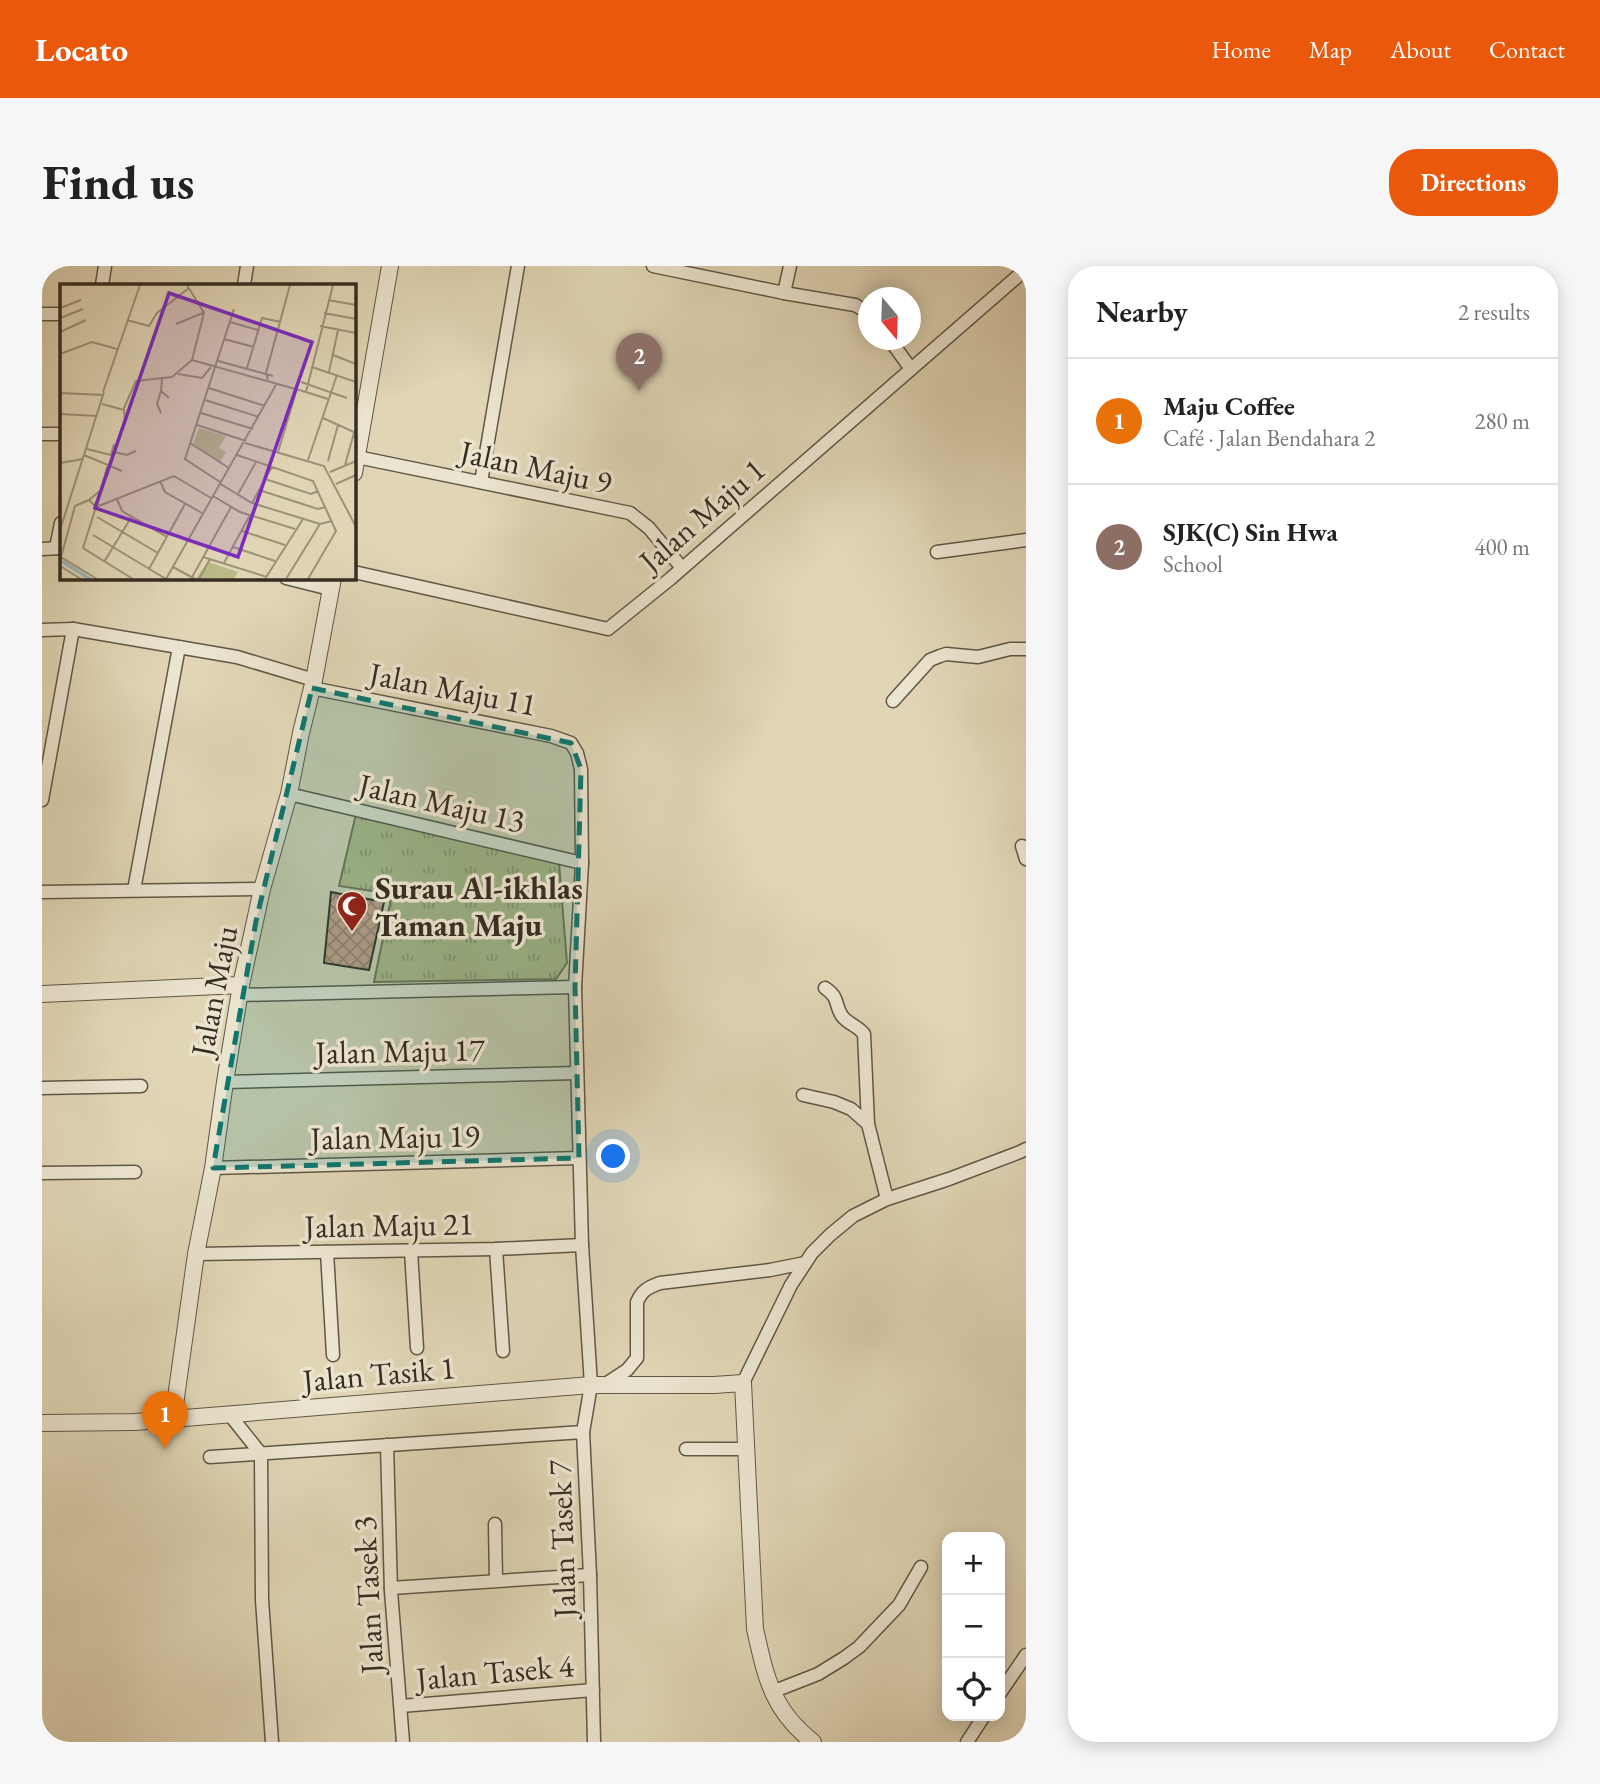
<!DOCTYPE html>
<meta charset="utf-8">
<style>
:root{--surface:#fff;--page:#f6f6f6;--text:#222;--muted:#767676;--line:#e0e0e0;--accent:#ea580c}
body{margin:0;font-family:"EB Garamond",serif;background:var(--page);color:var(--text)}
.controls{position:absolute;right:21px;bottom:21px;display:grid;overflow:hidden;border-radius:14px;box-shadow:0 4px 18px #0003}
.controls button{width:63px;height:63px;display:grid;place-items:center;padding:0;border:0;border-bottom:2px solid var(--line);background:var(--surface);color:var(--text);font:35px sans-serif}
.compass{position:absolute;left:816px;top:21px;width:63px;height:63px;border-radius:50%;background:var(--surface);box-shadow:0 4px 18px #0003;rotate:161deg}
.you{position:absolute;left:572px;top:891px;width:24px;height:24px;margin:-18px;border:5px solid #fff;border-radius:50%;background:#1a73e8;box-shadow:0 0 0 10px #1a73e833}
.badge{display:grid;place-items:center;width:46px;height:46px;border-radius:50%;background:var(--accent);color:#fff;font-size:23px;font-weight:700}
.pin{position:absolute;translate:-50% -58px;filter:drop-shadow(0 2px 4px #0008)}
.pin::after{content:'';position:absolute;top:37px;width:24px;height:21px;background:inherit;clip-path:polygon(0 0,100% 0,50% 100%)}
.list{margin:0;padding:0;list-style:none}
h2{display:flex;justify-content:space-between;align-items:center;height:91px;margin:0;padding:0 28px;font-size:30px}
h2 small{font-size:23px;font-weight:400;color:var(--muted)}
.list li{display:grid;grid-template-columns:46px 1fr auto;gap:21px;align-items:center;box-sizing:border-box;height:126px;padding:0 28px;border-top:2px solid var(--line)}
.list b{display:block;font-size:26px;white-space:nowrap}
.list p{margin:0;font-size:23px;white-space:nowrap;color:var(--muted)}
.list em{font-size:23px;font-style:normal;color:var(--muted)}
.icon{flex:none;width:38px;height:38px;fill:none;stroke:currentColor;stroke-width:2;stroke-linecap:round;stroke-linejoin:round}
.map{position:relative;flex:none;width:984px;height:1476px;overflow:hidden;border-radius:28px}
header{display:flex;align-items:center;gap:42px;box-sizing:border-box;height:98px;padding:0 35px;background:var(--accent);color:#fff}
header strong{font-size:33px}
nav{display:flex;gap:38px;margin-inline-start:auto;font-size:24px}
.intro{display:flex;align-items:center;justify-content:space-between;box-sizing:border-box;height:168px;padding:0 42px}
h1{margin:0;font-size:49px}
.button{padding:18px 32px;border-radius:28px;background:var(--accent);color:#fff;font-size:24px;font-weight:700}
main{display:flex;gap:42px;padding:0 42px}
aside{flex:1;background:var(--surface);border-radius:28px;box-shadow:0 4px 18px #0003}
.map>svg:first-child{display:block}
</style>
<header>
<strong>Locato</strong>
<nav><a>Home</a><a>Map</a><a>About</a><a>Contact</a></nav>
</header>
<div class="intro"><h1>Find us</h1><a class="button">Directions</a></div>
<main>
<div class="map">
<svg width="984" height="1476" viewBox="0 0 984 1476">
<defs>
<pattern id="park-tufts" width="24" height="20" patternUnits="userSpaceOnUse" patternTransform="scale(1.75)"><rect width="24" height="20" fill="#babb88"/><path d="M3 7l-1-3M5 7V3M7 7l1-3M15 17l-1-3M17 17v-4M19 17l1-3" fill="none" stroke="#98986f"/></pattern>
<pattern id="building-cross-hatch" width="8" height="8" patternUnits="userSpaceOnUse" patternTransform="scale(1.75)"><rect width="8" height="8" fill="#d29f87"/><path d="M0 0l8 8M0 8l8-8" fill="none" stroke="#ab826e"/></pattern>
</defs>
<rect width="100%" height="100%" fill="#e0d5b5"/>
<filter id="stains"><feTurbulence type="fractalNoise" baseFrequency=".00286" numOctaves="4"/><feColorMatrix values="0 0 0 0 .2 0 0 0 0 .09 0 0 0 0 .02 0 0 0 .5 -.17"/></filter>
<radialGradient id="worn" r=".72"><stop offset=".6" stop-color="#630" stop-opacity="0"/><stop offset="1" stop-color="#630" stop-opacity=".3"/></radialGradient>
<!-- park -->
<path fill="url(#park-tufts)" stroke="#787455" stroke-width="2" d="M314,548L517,597L525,697L514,713L332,716L350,628L297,620Z"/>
<!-- building -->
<path fill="url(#building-cross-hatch)" stroke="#362d22" stroke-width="2" d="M289,626L342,636L327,704L282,697Z"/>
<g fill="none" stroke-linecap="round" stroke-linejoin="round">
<!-- minor casing -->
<g stroke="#605747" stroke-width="15">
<g id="minor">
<path d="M611,0L742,27L813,39L827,47"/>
<path d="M60,19L63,0"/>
<path d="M202,19L205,0"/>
<path d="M742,27L748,0"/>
<path d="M0,48H19"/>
<path d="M848,74L869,103"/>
<path d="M0,168H19"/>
<path d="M315,191L588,247L607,262L640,302"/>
<path d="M439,216L476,0"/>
<path d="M14,282L19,257"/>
<path d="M0,283L19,282"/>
<path d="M895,286L984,274"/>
<path d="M312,306L566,363L628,313L984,3"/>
<path d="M244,312L288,323"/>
<path d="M0,364L31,363L195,391L272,414"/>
<path d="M270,422L509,470L529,477L535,487L539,503L540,597L533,721L540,979L549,1119L541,1166L548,1309L552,1476"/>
<path d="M851,435L888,394L898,390L904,388L936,391L968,383H984"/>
<path d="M247,528L540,597"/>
<path d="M0,534L31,363"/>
<path d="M980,580L984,593"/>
<path d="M92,624L137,381"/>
<path d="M0,626L220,623"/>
<path d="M783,722C798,732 792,738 800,750C806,758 816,760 822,768L826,858"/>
<path d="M197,729L533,721"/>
<path d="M183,816L535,807"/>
<path d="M0,822L99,820"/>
<path d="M761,829L792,836L809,843L826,858L845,933"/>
<path d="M171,902L537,892"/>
<path d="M0,907L93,906"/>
<path d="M454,983L461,1085"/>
<path d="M369,985L375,1082"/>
<path d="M285,986L291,1089"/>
<path d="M154,988L454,983L540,979"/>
<path d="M701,1117L749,1019L770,987L788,969L811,950L845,933L907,913L978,886L984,883"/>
<path d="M562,1119L585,1104L595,1092V1036C600,1024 607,1021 618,1017L728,1004L763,997"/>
<path d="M188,1149L219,1188L220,1334L230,1476"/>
<path d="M345,1179L349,1325L361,1476"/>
<path d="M644,1183H705"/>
<path d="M168,1191L541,1166"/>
<path d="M453,1258L454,1314"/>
<path d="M349,1322L548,1309"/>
<path d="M730,1426L776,1408L802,1392L817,1381L857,1339L879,1301"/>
<path d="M958,1427L984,1389"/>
<path d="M359,1440L551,1424"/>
<path d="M925,1476L942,1450"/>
</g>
</g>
<!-- tertiary casing -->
<g stroke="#605747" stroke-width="18">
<g id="tertiary">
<path d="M312,207L348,0"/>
<path d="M0,728L199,719"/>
<path d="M131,1153L154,988L171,902L183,816L199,719L220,623L247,528L259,467L272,414L291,312"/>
<path d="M0,1157L93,1156L549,1119H672L701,1117L713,1363C724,1412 730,1444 771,1476"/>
</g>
</g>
<!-- minor -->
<use href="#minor" stroke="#ebe4cf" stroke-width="12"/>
<!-- tertiary -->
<use href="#tertiary" stroke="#ebe4cf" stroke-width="16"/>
</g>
<!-- marked area -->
<path fill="#0f766e" fill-opacity="0.2" stroke="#0f766e" stroke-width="5" stroke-dasharray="14 9" stroke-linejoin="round" d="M270,422L529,477L539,503L533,721L537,892L171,902L214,655Z"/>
<!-- icons -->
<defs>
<g id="mosque-pin" transform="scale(1.575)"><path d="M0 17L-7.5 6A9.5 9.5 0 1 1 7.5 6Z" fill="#8f2418" stroke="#ebe4cf"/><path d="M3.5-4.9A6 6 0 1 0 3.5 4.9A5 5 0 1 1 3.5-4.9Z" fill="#fff"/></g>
</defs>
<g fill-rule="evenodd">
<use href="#mosque-pin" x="310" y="640"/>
</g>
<g text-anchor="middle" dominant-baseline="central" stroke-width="7" stroke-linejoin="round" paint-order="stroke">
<!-- street labels -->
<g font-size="32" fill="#362d22" stroke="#ebe4cf">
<text transform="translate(494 201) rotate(12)">Jalan Maju 9</text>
<text transform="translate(660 249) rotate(-41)">Jalan Maju 1</text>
<text transform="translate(411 423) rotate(11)">Jalan Maju 11</text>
<text transform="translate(400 537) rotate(13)">Jalan Maju 13</text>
<text transform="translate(172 725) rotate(-79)">Jalan Maju</text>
<text transform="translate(358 785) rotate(-1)">Jalan Maju 17</text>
<text transform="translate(353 871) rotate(-1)">Jalan Maju 19</text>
<text transform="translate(347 959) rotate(-1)">Jalan Maju 21</text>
<text transform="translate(337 1108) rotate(-5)">Jalan Tasik 1</text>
<text transform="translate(520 1273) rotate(-92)">Jalan Tasek 7</text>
<text transform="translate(326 1329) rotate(-93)">Jalan Tasek 3</text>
<text transform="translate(453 1406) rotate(-5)">Jalan Tasek 4</text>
</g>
<!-- poi labels -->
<g font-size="32" font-weight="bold" fill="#362d22" stroke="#ebe4cf" text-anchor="start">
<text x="333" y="622">Surau Al-ikhlas<tspan x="333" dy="37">Taman Maju</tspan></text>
</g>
</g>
<!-- overview -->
<g transform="translate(18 18)">
<rect width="296" height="296" fill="#e0d5b5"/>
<path d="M148,278L178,288L174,295L136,294Z" fill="#babb88"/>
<path d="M139,144L166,152L159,164L166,168L160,178L133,160Z" fill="#babb88"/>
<path fill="none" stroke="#99b6b9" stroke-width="3.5" d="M0,276L30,295"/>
<path fill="none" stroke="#9c927a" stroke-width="2" d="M268,16L296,21M0,24L21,16M264,29L296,35M0,34L23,25M67,36L89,42L97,29L129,4M170,38L198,46M116,40L143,29M260,42L296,49M0,48L26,36M164,55L194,63M0,70L32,58L57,65M273,71L296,80M132,76L246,108L273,1M158,77L213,92M252,83L296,98M187,84L202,34L221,38M269,88L278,46M118,90L142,94L151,83M102,95L101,107L109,114M208,96L206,89L230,1M241,98L287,114M149,104L205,122M43,108L80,1M246,108L268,115M0,109L44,111M145,116L199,133M42,120L64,126M101,129L97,120L101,107M141,129L193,145M0,130L37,132M263,134L296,149M65,140L64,124L76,97L112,93L132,76L144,29L127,1M137,141L186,157M130,159L169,184M185,159L264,182L296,243M27,165L51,171L54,160M54,168L67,171L76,167M218,168L237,105M24,171L62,187M177,171L253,197L276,247L248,295M248,176L277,91M268,177L278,141M0,179L23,175M285,181L294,149M270,188L296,177M205,195L251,210L258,207M100,197L105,208L142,229M160,198L125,175L174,25M159,199L192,219L260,240L272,237M276,200L296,191M199,206L258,225L266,223M178,210L196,178M153,212L180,228L235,245M57,215L62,227L107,253M29,216L41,206L47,183M192,219L212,183M15,222L1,273L37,295M15,222L29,216L36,223M37,233L98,269M0,246L44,108M182,247L225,261M33,251L106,295M173,263L215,277M143,273L207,293M44,278L72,232M164,279L190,231M0,282L21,295M113,283L135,295M89,285L125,220M73,295L23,264L36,223L114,192L151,214M106,295L217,99M131,295L171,223M139,295L150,275M205,295L243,235M226,295L260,240"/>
<path fill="#7b2cbf" fill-opacity="0.15" stroke="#7b2cbf" stroke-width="3.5" d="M109,9L252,58L178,273L35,224Z"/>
<rect width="296" height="296" fill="none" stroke="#362d22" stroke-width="3.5"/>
</g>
<rect width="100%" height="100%" filter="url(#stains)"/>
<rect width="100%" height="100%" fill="url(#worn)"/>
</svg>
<div class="controls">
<button>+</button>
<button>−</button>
<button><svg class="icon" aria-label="locate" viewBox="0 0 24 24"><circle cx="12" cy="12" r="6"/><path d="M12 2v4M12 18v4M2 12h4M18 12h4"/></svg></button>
</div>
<svg class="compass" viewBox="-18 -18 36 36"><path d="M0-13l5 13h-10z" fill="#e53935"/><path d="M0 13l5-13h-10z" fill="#767676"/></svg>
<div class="you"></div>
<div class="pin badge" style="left:123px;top:1183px;background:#e8710a">1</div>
<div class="pin badge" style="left:597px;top:125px;background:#8d6e63">2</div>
</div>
<aside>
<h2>Nearby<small>2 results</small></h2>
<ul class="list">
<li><span class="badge" style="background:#e8710a">1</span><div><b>Maju Coffee</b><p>Café · Jalan Bendahara 2</p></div><em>280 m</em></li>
<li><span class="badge" style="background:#8d6e63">2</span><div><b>SJK(C) Sin Hwa</b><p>School</p></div><em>400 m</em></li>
</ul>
</aside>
</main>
